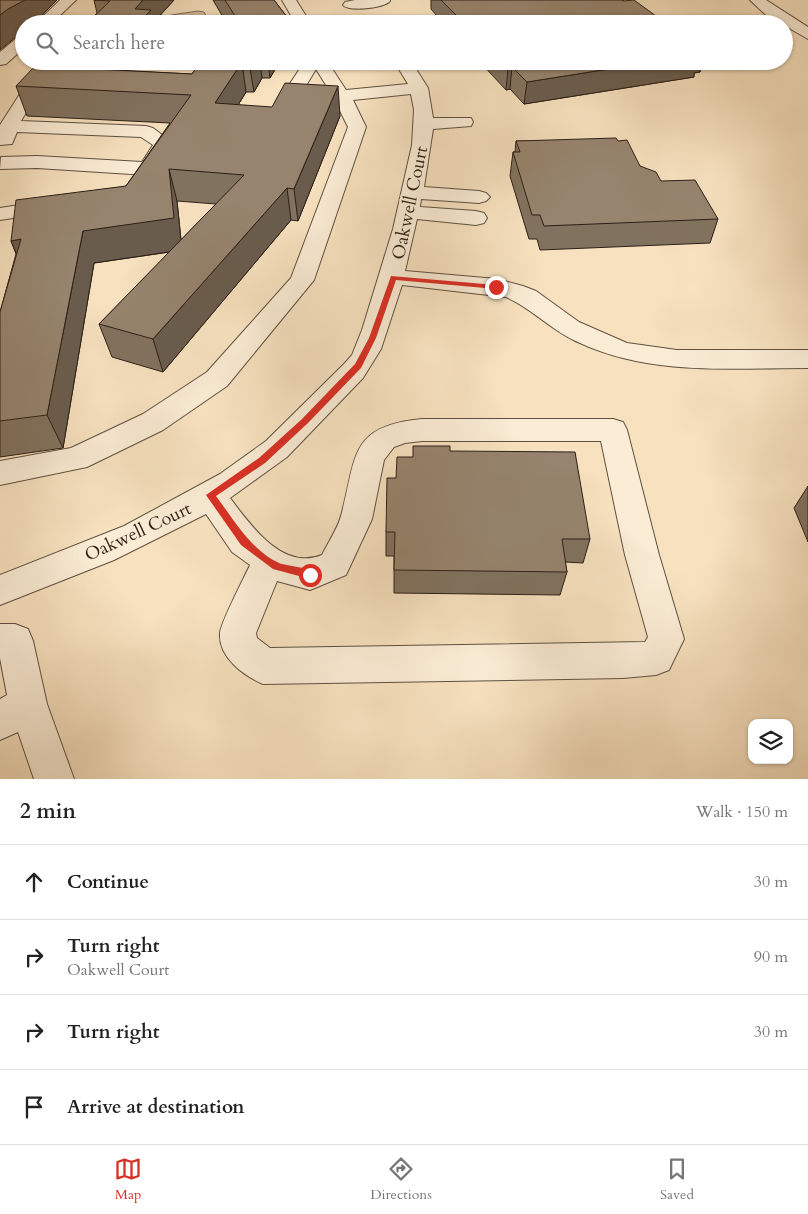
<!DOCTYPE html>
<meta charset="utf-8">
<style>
:root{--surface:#fff;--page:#f6f6f6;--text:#222;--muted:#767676;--line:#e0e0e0;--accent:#d93025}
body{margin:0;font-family:Cardo,serif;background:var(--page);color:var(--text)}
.controls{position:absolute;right:15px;bottom:15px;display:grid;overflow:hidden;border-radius:10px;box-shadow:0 1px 4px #0004}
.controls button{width:45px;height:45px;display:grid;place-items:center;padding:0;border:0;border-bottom:1px solid var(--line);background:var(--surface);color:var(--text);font:25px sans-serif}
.stop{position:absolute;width:15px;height:15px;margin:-11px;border:4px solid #d93025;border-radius:50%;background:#fff}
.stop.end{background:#d93025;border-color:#fff;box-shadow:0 1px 5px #0008}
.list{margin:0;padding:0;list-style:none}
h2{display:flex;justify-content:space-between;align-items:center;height:65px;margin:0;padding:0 20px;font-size:21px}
h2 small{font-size:16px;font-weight:400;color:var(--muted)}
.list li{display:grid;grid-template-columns:32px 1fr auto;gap:15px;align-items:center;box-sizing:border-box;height:75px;padding:0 20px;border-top:1px solid var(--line)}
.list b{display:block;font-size:19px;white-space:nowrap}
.list p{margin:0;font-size:16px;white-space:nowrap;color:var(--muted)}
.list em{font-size:16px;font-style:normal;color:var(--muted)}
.icon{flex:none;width:28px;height:28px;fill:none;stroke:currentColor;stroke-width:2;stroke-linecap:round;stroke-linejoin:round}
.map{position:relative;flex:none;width:808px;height:779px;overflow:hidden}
.search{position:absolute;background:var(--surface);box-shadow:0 1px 4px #0004;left:15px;right:15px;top:15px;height:55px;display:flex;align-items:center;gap:12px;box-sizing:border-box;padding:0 18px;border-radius:28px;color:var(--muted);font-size:19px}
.sheet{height:365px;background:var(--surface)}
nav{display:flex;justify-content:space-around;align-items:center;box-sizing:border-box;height:70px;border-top:1px solid var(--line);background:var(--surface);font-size:14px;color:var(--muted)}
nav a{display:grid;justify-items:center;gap:2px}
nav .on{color:var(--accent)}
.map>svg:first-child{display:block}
</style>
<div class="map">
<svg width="808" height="779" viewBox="0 0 808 779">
<rect width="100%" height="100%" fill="#f7e1bf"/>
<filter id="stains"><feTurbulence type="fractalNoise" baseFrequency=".004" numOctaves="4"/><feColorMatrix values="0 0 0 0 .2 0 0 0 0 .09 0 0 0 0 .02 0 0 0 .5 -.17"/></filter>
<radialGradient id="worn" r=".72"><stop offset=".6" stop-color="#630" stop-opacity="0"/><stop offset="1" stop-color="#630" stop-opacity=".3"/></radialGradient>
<!-- green -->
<path fill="#d5c0a2" stroke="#81705c" d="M198,11L204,12L211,24H168L166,18L171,15Z"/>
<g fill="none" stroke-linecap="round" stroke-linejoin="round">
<!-- minor casing -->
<g stroke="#605040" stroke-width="2">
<g id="minor">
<path d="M60,0H76L51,24H35Z"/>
<path d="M282,0H296L311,24H296Z"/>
<path d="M355,0H390V1C385,8 348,12 343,5L345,2Z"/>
<path d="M750,0H766L808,27V39L766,15Z"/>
<path d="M24,35V48L6,64L0,65V52L18,37Z"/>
<path d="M41,61H57L21,121L146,126L153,128L174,144L155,172L147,175L37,168L0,169L1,157L37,156L142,162L153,145L141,137L17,132L12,144L0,145V125Z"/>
<path d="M305,61H327L346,90L408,84L394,61H411L428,88L433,118H471L473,122L471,126L433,129L424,187L479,191L486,193L490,197L486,201L479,203L421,199L420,207L476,211L484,213L487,218L484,223L476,225L417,219L405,271L497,279L523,286L536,291L579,322L627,343L677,350H808V368C731,368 652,376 580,343C553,332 533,309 506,297L402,285L381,349L363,378L287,457L230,498C251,526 283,571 322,555C328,542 337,530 341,516C357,457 348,426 422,419H613L623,422L627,430L659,555L684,639L669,670L656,675L623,678L263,684C244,676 218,657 220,633C221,622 244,578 250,565L232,552L206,514L114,560L0,605V575L124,526L220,474L266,441L344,364L352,355L362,330L393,229L412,145L414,110L411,94L353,100L366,127L314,280L227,386L163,430L87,467L0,485V461L71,448L143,414L207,372L291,278L348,127L335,101L296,99L290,98L285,91ZM316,69L329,90L304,89ZM422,441H601L625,555L648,637L645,642L270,648L257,638L256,633L277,581L310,590L346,575L372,519L384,460L394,447L405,443Z"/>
<path d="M51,200L59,201L62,206L59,211L0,220V208Z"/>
<path d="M0,624H15L28,629L33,641L47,704L74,779H34L18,732L0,740V699L7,695L0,658Z"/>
</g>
</g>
<!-- minor -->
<use href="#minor" fill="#faecd5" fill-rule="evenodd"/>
</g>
<!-- wall -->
<g fill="#81725f" stroke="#2d1f16" fill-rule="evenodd">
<path d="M94,0H174L154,22V24H86L97,13Z"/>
<path d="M213,0H274L287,17V24H227Z"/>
<path d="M431,0H622L667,24H444L431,9Z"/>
<path d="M47,61H136L128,71L192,74L201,61H280L270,78H262L254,92H246L238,105L340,116L298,221L291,220L163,372L112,357L99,324L170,252L94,263L63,448L0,457V312L16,254L11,241L126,186L170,123L27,116L16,86L41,66ZM177,201L216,204L181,240Z"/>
<path d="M479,61H703L700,72L694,73V77L524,104L510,89L506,90Z"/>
<path d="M516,141H618L640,166L661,181L718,219L710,243L540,250L537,239H529L510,176L513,152H515Z"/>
<path d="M450,451L590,539L583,563L565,562L567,572L560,595L394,593V556H386V532L396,478L413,457Z"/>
<path d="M808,486V542L794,508Z"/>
</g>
<!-- shaded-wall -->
<g fill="#695c4d" stroke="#2d1f16">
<path d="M25,0H57L34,23V24H24V32L17,36L0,50V15L8,9Z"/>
<path d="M143,0H174L154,22V24H138L135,9Z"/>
<path d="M287,17V24H283Z"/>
<path d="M103,61H136L110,91L95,69Z"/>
<path d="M251,61H260L262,78L254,92L249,63Z"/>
<path d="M268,61H280L270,78Z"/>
<path d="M659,61H703L700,72L694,73V77L524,104L527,82Z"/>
<path d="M242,62L246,92L221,133L215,103Z"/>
<path d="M512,67L510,89L506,90L508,68Z"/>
<path d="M338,86L340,116L298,221L294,189Z"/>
<path d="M169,169L177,201L182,250L94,263L63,448L47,415L83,231Z"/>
<path d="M287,188L291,220L163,372L153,339Z"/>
<path d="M21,239L25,274L11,241Z"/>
</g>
<!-- building -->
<g fill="#96846e" stroke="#2d1f16">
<path d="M0,0H25L8,9L0,15Z"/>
<path d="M94,0H143L135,9L151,10L138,24H86L110,1Z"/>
<path d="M225,0H274L287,17L283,24H229L235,16Z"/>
<path d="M441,0H622L623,1L634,0L667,24H465Z"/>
<path d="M47,61H103L95,69L192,74L201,61H251L249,63L242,62L215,103L272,107L285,83L338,86L294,189L287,188L153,339L99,324L244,175L169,169L174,218L83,231L47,415L0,421V312L21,239L11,241L16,200L126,186L191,95L16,86L35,66H41Z"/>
<path d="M501,61H659L527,82L512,67L508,68Z"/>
<path d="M616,138L618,141L627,140L640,166L656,172L661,181L695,180L718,219L544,226L540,215H532L513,152H520L516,141Z"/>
<path d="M413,446H450V451L575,452L590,539H562L567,572L394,570L395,532H386L387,478H396L397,457H413Z"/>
</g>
<!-- route -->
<path fill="#d93025" d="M391,276L496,285L500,287L496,289L396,280L376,338L361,368L308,423L265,463L216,496C234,520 251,550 279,563C289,567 310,566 315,575L310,579L273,569L241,545L206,495L259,458L302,419L355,364L369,338Z"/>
<g text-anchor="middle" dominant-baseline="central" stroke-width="4" stroke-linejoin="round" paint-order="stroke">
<!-- street labels -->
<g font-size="18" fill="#2d1f16" stroke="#faecd5">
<text transform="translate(410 203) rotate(-78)">Oakwell Court</text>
<text transform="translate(138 532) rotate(-25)">Oakwell Court</text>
</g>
</g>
<rect width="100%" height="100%" filter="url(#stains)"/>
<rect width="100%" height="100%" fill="url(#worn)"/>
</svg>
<div class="controls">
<button><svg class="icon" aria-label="layers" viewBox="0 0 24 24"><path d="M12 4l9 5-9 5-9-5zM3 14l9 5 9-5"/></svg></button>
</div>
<div class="stop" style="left:310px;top:575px"></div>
<div class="stop end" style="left:496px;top:287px"></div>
<div class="search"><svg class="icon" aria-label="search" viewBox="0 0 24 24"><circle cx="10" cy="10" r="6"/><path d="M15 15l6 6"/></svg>Search here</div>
</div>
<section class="sheet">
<h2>2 min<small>Walk · 150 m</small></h2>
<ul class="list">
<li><svg class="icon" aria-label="ahead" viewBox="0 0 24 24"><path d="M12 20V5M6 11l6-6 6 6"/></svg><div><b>Continue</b></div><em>30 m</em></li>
<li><svg class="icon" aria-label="right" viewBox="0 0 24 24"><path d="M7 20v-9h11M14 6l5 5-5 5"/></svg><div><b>Turn right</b><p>Oakwell Court</p></div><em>90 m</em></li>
<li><svg class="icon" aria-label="right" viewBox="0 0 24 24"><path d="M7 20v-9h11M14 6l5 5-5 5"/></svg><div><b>Turn right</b></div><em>30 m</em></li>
<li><svg class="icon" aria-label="arrive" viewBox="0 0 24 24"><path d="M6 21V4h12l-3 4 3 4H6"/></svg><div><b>Arrive at destination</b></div></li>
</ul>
</section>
<nav>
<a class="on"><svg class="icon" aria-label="map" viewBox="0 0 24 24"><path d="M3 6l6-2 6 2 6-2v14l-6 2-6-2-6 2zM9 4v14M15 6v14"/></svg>Map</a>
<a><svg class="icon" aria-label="directions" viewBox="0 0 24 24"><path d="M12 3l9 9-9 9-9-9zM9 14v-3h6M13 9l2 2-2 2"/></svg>Directions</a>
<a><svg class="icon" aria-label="saved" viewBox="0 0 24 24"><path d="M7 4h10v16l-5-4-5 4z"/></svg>Saved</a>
</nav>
